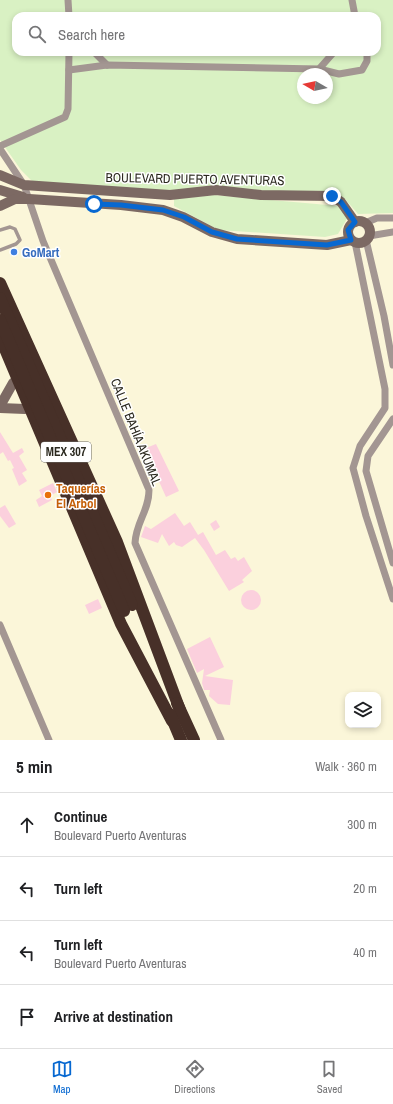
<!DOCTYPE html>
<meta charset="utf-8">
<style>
:root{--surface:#fff;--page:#f6f6f6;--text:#202124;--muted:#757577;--line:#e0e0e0;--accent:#0768d1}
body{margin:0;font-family:"Archivo Narrow",sans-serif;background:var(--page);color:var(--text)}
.controls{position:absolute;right:12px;bottom:12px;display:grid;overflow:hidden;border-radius:8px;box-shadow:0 2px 6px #0003}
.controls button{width:36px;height:36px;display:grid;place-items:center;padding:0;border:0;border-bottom:1px solid var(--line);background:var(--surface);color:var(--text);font:20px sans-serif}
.compass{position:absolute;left:297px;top:68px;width:36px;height:36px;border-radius:50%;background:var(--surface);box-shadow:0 2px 6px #0003;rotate:279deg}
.stop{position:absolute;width:12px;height:12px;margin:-9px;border:3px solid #0768d1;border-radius:50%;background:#fff}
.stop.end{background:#0768d1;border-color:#fff;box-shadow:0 1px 4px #0008}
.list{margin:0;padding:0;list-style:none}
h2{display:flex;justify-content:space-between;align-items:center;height:52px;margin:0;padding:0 16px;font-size:17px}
h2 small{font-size:13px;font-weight:400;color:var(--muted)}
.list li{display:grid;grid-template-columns:26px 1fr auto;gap:12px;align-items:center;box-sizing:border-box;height:64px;padding:0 16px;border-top:1px solid var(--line)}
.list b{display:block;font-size:15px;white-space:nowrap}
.list p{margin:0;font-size:13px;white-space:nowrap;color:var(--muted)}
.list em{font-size:13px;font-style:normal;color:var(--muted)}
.icon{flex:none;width:22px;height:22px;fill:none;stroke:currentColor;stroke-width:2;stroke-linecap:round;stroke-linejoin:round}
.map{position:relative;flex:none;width:393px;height:740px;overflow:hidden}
.search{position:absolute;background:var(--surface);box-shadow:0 2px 6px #0003;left:12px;right:12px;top:12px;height:44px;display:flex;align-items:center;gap:10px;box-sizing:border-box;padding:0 14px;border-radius:12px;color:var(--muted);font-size:15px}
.sheet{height:308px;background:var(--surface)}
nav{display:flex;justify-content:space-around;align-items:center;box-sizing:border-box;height:56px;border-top:1px solid var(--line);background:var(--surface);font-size:11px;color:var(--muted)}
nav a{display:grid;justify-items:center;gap:2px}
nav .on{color:var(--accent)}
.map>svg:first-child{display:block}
</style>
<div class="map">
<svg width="393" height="740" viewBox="0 0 393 740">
<rect width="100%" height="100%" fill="#fbf6d9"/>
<!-- green -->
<g fill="#d9f1c3" fill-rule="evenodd">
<path d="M0,0H393V213L358,214L345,199L334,192H148L33,182L21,170L0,140ZM16,16H377V52H16ZM303,74H327V98H303Z"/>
<path d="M214,195L339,206L348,217L338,234L325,237L219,230L174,206V199Z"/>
</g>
<!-- building -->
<g fill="#fbd0dd">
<path d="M0,432L13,453L22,448L24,452L19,456L27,470L22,473L27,481L19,486L12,469L14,468L10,460L8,461L3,452L0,454Z"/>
<path d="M156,444L179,491L166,497L157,477L155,478L151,469L153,468L149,459L151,458L146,448Z"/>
<path d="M53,483L57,492L50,496L52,500L39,507L36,500L42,496L39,490Z"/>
<path d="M5,505L16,524L9,528L0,516V508Z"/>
<path d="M175,513L184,526L190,522L198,535L203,532L216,555L225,550L231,559L235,557L238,561L244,557L252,571L242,580L244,582L229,591L204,550L195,538L182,547L176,545L174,542L169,546L162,534L158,543L141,537L145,526L151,529Z"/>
<path d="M216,520L220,527L214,531L210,524Z"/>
<circle cx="251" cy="600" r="10"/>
<path d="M98,599L102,608L89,614L85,605Z"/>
<path d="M210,637L224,667L205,676L233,680L230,705L218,704L209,696L210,690H204L202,683L204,669L197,673L187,649Z"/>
</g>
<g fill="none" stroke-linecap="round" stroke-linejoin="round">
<!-- lane -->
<path stroke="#a39692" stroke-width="3.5" d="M0,230L10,227L15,229L20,240L16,244L0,250"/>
<!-- street -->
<g stroke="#a39692" stroke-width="7">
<path d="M68,0L69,16"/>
<path d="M352,0L355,16"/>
<path d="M94,52L107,65"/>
<path d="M319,69L334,52"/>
<path d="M69,70L107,65L319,69L339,74L362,70L367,61V52"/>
<path d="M0,146L65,117L68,109L69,52"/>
<path d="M0,149L24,185L43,241L149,490C149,511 136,522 135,543L221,740"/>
<path d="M365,223L377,218H393"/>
<path d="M369,236L393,232"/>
<path d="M366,240L384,316L393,365"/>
<path d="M355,242L385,389V408L360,446L353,468L366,516L393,599"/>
<path d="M393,419L368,456L366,471L393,563"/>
<path d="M0,625L49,740"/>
</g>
<!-- secondary -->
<g stroke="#7c6963" stroke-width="10">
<path d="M0,175L24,185L170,195L216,190L261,195L332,196L341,202L355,222"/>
<path d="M0,190L23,197"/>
<path d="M0,206L15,199H29L121,205L163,210L183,217L212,232L237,239L327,245L351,240"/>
<circle cx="359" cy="232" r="11"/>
<path d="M0,406L13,383L23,375"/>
<path d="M0,408L25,409L37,404"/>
</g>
<!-- highway -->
<g stroke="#473028" stroke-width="12">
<path d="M0,283L117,542L180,710"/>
<path d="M0,337L121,624L172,721"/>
<path d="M177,703L194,740"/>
<path d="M170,714L181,740"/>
</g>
<!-- highway-bridge -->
<g stroke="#473028" stroke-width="12">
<path d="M0,298L132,605"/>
<path d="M0,320L124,611"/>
</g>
</g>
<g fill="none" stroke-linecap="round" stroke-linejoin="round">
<!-- route -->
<path stroke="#0768d1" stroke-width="5" d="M94,204L121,205L163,210L184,217L212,232L237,239L327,245L351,240L348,230L355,222L341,202L332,196"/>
</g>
<!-- markers -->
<circle fill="#3f7fe0" stroke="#fff" stroke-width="1.5" cx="14" cy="252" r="4"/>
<circle fill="#e8710a" stroke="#fff" stroke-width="1.5" cx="48" cy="495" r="4"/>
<g text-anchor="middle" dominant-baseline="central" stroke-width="3" stroke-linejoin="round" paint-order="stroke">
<!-- shield labels -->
<rect fill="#fff" stroke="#6a6862" stroke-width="1" x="41" y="442" width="50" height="20" rx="3"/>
<g font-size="12" font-weight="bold" fill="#2a281e">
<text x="66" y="452">MEX 307</text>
</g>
<!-- street labels -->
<g font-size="13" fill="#2a281e" stroke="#fff">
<text transform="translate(195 179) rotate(1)">BOULEVARD PUERTO AVENTURAS</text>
<text transform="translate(136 432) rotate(68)">CALLE BAHÍA AKUMAL</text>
</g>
<!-- shop labels -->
<g font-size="13" font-weight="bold" fill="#366cbe" stroke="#fff" text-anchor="start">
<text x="22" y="252">GoMart</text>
</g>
<!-- food labels -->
<g font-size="13" font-weight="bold" fill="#c56008" stroke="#fff" text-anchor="start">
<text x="56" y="488">Taquerías<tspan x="56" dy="15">El Arbol</tspan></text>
</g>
</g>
</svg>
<div class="controls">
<button><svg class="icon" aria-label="layers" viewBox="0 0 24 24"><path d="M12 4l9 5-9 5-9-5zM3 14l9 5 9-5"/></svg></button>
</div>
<svg class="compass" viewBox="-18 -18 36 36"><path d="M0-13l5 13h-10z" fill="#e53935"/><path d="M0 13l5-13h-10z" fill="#757577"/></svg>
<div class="stop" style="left:94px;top:204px"></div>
<div class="stop end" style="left:332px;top:196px"></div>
<div class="search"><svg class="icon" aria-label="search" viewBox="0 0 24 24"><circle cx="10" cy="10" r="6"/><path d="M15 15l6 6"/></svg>Search here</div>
</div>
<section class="sheet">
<h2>5 min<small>Walk · 360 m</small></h2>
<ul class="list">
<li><svg class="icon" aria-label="ahead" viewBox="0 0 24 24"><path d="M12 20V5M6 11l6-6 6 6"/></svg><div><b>Continue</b><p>Boulevard Puerto Aventuras</p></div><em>300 m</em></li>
<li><svg class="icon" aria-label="left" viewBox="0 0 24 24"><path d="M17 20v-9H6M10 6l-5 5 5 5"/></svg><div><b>Turn left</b></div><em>20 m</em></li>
<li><svg class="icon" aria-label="left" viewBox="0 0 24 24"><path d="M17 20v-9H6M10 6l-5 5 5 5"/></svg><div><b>Turn left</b><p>Boulevard Puerto Aventuras</p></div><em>40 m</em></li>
<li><svg class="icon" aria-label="arrive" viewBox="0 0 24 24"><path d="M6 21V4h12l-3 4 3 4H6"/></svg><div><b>Arrive at destination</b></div></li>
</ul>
</section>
<nav>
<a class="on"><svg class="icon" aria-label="map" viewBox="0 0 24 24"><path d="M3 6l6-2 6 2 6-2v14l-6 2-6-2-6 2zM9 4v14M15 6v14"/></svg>Map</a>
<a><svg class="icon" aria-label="directions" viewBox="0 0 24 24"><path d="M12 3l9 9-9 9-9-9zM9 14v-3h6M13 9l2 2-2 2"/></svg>Directions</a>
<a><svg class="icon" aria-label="saved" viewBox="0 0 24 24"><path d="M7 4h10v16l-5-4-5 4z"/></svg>Saved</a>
</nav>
